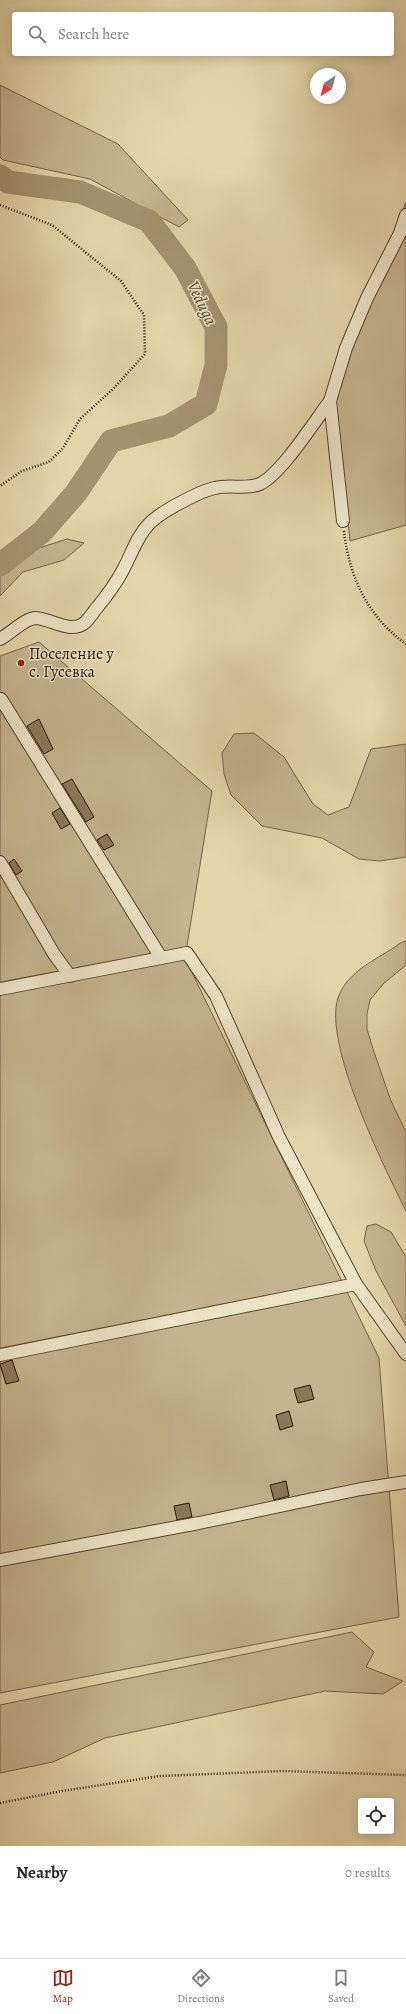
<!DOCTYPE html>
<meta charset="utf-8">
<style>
:root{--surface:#fff;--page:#f7f7f7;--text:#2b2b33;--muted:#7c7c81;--line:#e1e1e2;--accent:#8f2418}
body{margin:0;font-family:Alegreya,serif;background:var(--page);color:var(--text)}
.controls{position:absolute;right:12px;bottom:12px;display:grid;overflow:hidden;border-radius:4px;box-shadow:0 2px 10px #0003}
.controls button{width:36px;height:36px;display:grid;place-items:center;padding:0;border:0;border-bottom:1px solid var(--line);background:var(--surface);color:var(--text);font:20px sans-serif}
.compass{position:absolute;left:310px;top:68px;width:36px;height:36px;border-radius:50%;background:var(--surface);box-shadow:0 2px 10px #0003;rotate:216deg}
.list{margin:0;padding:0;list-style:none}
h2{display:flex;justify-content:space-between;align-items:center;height:52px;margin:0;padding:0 16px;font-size:17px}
h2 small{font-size:13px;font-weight:400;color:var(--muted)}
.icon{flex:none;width:22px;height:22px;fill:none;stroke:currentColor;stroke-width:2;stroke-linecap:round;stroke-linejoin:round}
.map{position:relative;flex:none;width:406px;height:1846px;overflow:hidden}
.search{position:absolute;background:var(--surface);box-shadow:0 2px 10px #0003;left:12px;right:12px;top:12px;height:44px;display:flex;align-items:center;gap:10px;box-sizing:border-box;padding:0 14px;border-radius:4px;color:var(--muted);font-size:15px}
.sheet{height:112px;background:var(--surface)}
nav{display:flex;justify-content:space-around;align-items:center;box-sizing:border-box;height:56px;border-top:1px solid var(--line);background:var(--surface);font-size:11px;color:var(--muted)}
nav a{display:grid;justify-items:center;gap:2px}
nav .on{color:var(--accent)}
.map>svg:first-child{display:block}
</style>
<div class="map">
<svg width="406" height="1846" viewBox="0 0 406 1846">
<rect width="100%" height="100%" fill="#e2d6a9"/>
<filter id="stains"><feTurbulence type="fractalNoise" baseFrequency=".005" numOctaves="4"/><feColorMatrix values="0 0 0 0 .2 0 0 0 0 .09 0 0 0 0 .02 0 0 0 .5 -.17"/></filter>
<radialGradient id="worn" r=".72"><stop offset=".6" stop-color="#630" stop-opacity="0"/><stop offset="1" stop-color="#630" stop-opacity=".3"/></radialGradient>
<!-- green -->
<g fill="#c3b58d" stroke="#766448">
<path d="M0,85L118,144L188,220L179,227L90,179L3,160L0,157Z"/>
<path d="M406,202V525L350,541L335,394Z"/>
<path d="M67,539L84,543L64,560L23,572L0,596V575L39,548Z"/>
<path d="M39,642L212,791L185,958L379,1358L399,1617L0,1693V656Z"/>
<path d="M254,733L284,757L313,804L328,815L349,807L371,749L406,744V857L380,861L359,859L322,838L262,826L231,795L224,774L222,753L234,734Z"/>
<path d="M406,941V965L383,984L370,1000L367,1014V1029L373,1049L391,1101L406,1132V1211C384,1167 323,1044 338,998C346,974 371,962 390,950C396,947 400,942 406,941Z"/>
<path d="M376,1224L391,1232L406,1257V1326L376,1271L364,1241L367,1226Z"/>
<path d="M352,1632L374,1652L366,1667L403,1681L383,1694L325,1691L105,1738L53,1762L0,1773V1705Z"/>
</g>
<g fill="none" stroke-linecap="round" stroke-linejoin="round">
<!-- river -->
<path stroke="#a39470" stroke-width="23" d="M0,176L8,182L80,192L149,221L185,268L216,327V365L206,404L169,426L111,441L76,493L42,532L0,565"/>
</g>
<!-- building -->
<g fill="#8a7959" stroke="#2a1402">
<path d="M39,719L53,749L44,754L27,726Z"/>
<path d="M72,779L94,817L86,822L62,784Z"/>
<path d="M60,808L70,824L61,829L52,813Z"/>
<path d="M107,834L114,845L104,850L97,840Z"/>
<path d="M14,859L22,871L16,875L9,863Z"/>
<path d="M12,1360L19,1381L6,1384L0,1364Z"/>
<path d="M310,1385L314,1399L298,1403L294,1389Z"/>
<path d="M289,1411L293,1426L280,1430L276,1415Z"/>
<path d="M286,1481L289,1496L274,1500L270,1485Z"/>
<path d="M189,1503L192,1517L177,1520L174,1506Z"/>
</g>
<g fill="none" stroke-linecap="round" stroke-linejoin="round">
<!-- minor casing -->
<g stroke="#58442c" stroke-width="14">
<g id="minor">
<path d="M343,521L330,401L346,348L367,298L400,233L406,215"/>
<path d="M0,639C10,634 25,618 36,618C51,619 69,633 83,624C88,621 92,614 95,610C106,597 116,584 124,568C132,553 137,536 149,524C160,512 200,491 215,488C230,484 246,490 260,484C282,473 314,422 330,401"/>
<path d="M1,699L160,956"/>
<path d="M0,862L54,954L70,976"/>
<path d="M0,989L187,953L216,996L279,1137L356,1284L406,1354"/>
<path d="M0,1355L356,1284"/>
<path d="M0,1560L199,1523L361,1489L406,1482"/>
</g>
</g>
<!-- path -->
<g stroke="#2a1402" stroke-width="2.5" stroke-dasharray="1 2" stroke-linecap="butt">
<path d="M0,205L52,225L121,281L144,315L145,354L113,389L80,419L63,448L49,462L22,471L0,486"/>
<path d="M344,531C349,577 368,617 406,644"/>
<path d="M0,1803L62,1791L160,1776L282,1771L406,1775"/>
</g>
<!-- minor -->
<use href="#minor" stroke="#ece4c7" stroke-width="12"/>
</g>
<!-- markers -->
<circle fill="#8f2418" stroke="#ece4c7" stroke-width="1.5" cx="21" cy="663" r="4"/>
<g text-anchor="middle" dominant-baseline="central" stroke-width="3" stroke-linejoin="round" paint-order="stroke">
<!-- poi labels -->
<g font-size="16" fill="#2a1402" stroke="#ece4c7" text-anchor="start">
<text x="29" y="654">Поселение у<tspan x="29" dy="18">с. Гусевка</tspan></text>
</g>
<!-- water labels -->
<g font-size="17" font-style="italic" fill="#5a472e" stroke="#ece4c7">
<text transform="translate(202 303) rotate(64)">Veduga</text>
</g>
</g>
<rect width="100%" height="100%" filter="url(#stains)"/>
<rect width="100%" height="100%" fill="url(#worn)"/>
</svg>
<div class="controls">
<button><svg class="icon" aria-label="locate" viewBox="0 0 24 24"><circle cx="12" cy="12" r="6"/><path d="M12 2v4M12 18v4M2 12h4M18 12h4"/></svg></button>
</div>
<svg class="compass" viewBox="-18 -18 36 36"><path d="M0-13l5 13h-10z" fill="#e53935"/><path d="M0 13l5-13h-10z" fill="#7c7c81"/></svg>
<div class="search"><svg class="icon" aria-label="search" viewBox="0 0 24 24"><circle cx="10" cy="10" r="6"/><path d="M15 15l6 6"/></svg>Search here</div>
</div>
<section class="sheet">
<h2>Nearby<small>0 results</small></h2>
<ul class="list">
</ul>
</section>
<nav>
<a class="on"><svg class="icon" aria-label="map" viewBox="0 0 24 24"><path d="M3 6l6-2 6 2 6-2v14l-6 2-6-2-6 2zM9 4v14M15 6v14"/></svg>Map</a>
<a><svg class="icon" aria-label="directions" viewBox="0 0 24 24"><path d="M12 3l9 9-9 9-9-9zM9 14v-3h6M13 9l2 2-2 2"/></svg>Directions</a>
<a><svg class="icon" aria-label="saved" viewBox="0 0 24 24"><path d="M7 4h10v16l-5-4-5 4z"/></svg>Saved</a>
</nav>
